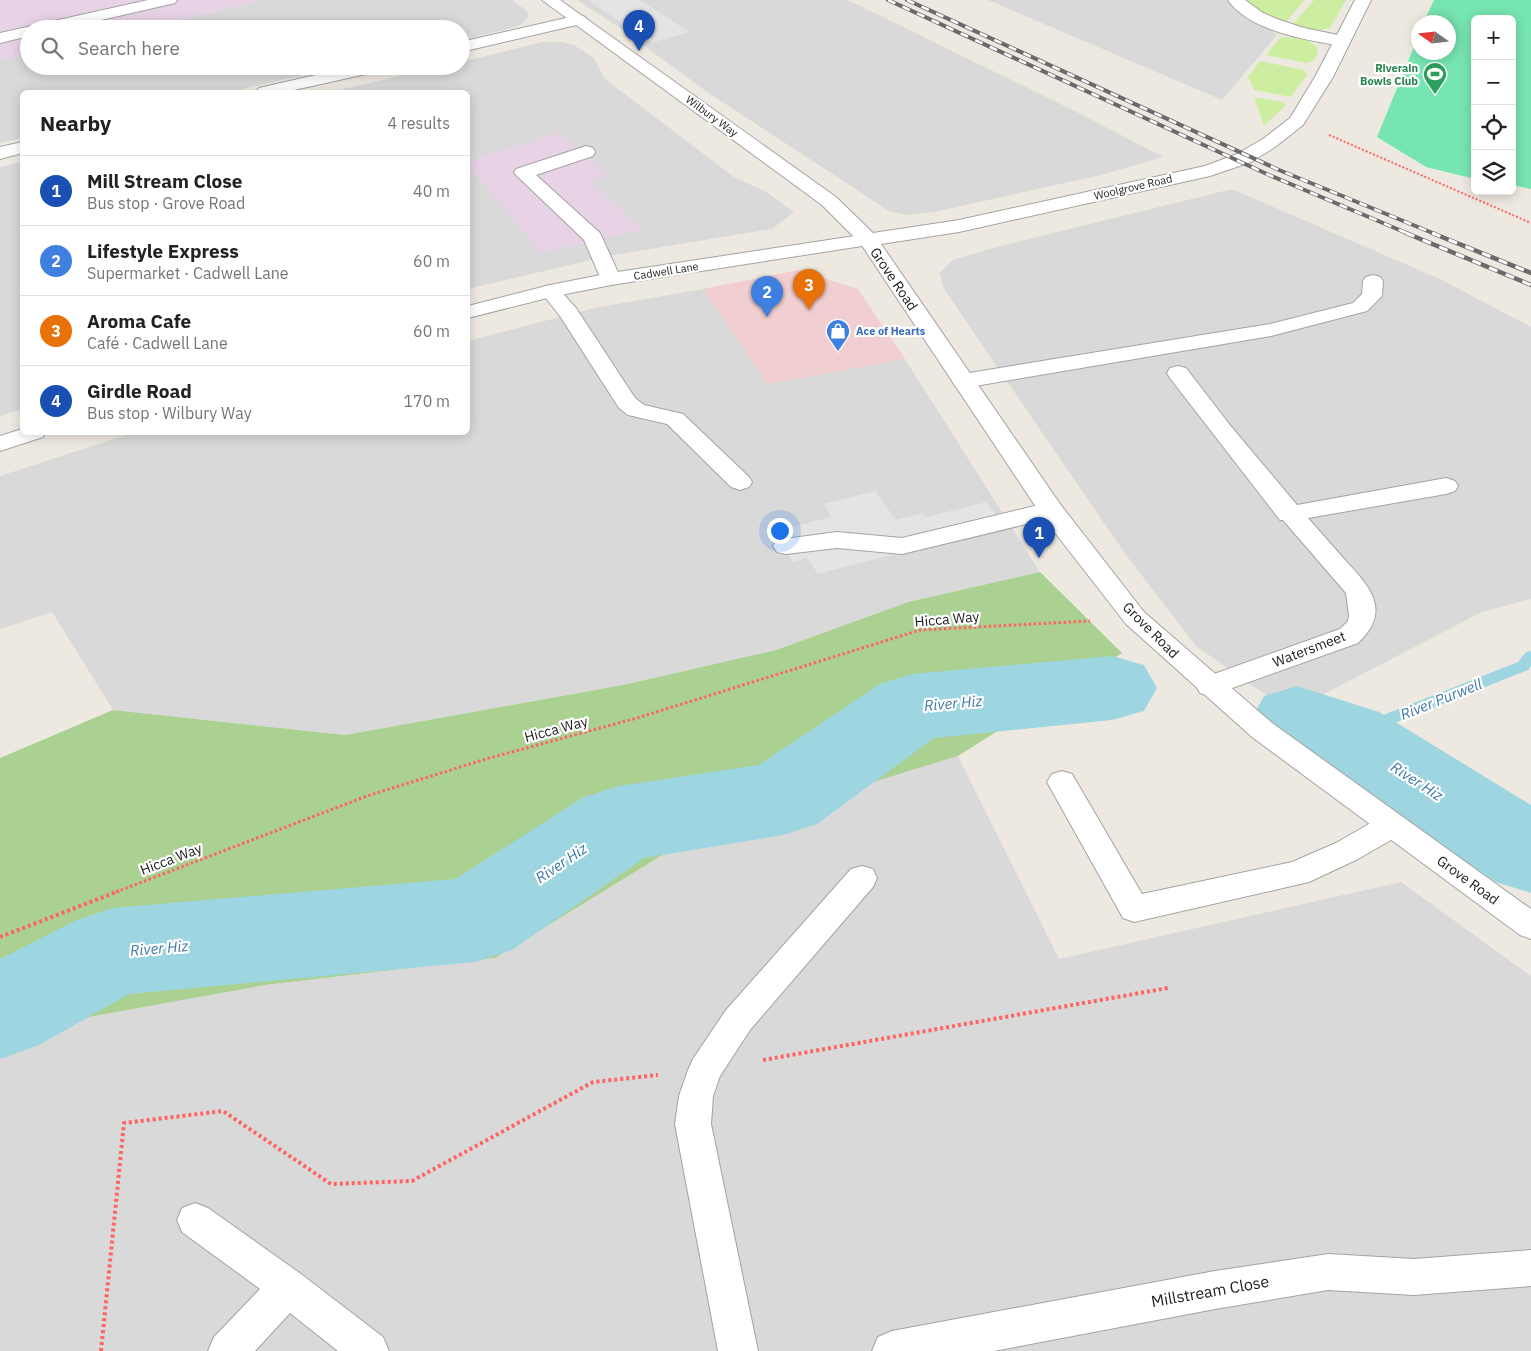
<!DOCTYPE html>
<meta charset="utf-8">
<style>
:root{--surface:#fff;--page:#f2f2f2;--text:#222;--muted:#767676;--line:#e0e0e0;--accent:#c80010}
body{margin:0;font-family:"IBM Plex Sans",sans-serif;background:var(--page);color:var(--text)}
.controls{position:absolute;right:15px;top:15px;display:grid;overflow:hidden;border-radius:8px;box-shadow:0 2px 12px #0003}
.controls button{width:45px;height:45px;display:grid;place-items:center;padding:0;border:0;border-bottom:1px solid var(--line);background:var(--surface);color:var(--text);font:25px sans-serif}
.compass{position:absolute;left:1411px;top:15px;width:45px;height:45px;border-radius:50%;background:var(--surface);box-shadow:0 2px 12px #0003;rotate:284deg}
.you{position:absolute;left:779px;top:530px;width:18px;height:18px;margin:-12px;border:4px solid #fff;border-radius:50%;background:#1a73e8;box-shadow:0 0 0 8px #1a73e833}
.badge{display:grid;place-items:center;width:32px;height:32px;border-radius:50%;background:var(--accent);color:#fff;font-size:16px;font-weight:700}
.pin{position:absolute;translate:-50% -41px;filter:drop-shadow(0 1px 2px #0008)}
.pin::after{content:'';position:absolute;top:26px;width:18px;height:15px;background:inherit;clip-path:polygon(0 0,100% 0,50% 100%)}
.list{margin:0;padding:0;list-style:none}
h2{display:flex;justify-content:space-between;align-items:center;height:65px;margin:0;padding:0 20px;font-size:21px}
h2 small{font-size:16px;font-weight:400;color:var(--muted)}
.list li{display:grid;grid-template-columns:32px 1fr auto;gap:15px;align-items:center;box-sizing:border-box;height:70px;padding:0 20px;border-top:1px solid var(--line)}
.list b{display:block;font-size:19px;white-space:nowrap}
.list p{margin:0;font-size:16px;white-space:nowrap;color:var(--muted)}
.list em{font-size:16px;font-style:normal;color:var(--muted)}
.icon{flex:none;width:28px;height:28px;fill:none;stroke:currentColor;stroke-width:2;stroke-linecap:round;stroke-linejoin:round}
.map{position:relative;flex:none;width:1531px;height:1351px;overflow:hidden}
.search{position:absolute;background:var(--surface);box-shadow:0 2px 12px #0003;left:20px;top:20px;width:450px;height:55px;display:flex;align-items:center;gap:12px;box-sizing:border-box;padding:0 18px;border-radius:28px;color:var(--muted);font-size:19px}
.panel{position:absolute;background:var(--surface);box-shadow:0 2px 12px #0003;left:20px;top:90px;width:450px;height:345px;border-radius:8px}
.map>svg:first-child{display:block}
</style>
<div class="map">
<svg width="1531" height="1351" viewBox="0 0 1531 1351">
<rect width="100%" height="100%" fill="#eee9e0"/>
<!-- residential -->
<g fill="#dad9d9">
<path d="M262,0H512L527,11L529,16L522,24L509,29L461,40V29H142Z"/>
<path d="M577,0H848L1075,111L1163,157L1101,175L934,212L907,215L889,211L707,92L620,28Z"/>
<path d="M988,0H1226L1245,18L1271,29L1277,35L1222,100Z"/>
<path d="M542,42H563L574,45L594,58L605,79L734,177L768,193L794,212L772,229L608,256L468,289V92H331L442,66H461V62Z"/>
<path d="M29,54V66H344L228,92H22V138L0,143V60Z"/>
<path d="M22,162V409L0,416V167Z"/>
<path d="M1232,189L1440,279L1531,327V599L1482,612L1303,705L1273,700L1196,646L1126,555L993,361L943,287L940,272L953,260L993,248Z"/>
<path d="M703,289L767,384L905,359L1040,572L908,602L776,650L623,685L344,735L113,710L52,612L0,629V476L132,433L468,432V341L594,308Z"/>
<path d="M958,756L1059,959L1401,882L1531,976V1351H0V1055L71,1020L265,985L495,958L664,854L844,791Z"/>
</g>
<!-- commercial -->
<path fill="#f1cecf" d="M798,270L858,289L905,359L767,384L703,289Z"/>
<!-- industrial -->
<g fill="#e8d2e6">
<path d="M0,0H262L142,29H29V54L0,60Z"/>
<path d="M559,133L609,175L590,181L643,230L541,253L468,165V161Z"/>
</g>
<!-- grass -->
<g fill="#cdeea1">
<path d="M1246,0H1305L1285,23L1264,14Z"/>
<path d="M1314,0H1346L1330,28L1318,30L1294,25V23Z"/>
<path d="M1281,37C1295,38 1310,36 1318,50L1315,60L1306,63L1266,55Z"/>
<path d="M1260,61L1304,70L1307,75L1291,97L1254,90L1248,77Z"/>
<path d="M1254,97L1283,102L1286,105L1264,126Z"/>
</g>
<!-- forest -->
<path fill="#aad192" d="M1040,572L1122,653L958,756L844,791L664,854L495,958L265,985L72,1020L0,1055V758L113,710L345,735L623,685L776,650L908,602Z"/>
<!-- pitch -->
<path fill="#77e5b2" d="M1434,0H1531V189L1512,185V19H1475V179L1426,167L1377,137L1418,37V52H1448V22H1424Z"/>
<!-- parking -->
<g fill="#e4e4e4">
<path d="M588,0H640L689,32L651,43Z"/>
<path d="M875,491L896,520L923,513L926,517L986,502L1004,525L818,574L807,558L793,562L774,531L832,517L824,504Z"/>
</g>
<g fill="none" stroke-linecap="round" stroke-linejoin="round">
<!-- stream -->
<path fill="#9dd6e0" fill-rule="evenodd" d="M1531,651V666L1528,670L1352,740L1346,742L1340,740L1338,736L1340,732L1518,662L1526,652Z"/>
<!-- river -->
<g fill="#9dd6e0" fill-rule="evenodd">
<path d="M1112,656L1144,665L1157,688L1144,711L1112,720L934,738L817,824L783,835L644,858L512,950L475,962L129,994L39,1045L0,1059V959L75,921L112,908L455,879L584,797L619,786L759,765L880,684L912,674Z"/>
<path d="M1297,686L1379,712L1531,805V893L1496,882L1313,760L1264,744L1251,720L1264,696Z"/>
</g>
<!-- service casing -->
<g stroke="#a3a3a3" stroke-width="2">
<g id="service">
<path d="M148,0H177L175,3L62,29H29V36L0,43V33Z"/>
<path d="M586,146L593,148L595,152L593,156L536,175L600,233L621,279L618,283L611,285L604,283L601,279L584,240L514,173L516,169Z"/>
<path d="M1373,275L1380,277L1383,281L1382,296L1367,311L1271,336L963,388L955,386L952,381L955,376L963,374L1270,324L1353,303L1362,294L1363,281L1366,277Z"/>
<path d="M550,285L557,287L576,308L635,398L644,405L683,414L749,477L752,482L749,487L740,490L731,487L667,424L628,415L619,408L560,316L540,291L543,287Z"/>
<path d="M1051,502L1060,504L1063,510L1060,516L902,554L837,548L786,554L777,552L773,546L777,540L837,532L902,538Z"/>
<path d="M1062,771L1072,774L1142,894L1292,862L1336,843L1381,817L1392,813L1403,817L1407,825L1403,833L1358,859L1309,882L1134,922L1123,918L1047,782L1052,774Z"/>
</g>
</g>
<!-- minor casing -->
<g stroke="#a3a3a3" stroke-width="2">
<g id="minor">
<path d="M1228,0H1245L1263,13L1277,19L1304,28L1348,37L1350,41L1348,45L1342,46C1307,40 1249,31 1228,0Z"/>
<path d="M579,15L585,17L587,20L585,23L461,52V42Z"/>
<path d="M355,66H386L384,70L285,92H256L259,88Z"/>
<path d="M22,142V153L0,159V147Z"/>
<path d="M868,234L875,236L878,240L875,244L611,285L551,297L468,318V306L550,285L611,273Z"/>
<path d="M1178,366L1186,368L1229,424L1297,505L1446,478L1455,481L1458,486L1455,491L1446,494L1308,518C1320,532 1332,545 1344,559C1369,586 1393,610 1358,643L1210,696L1200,693L1196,686L1200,679L1340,629L1348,621L1349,616L1346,593L1283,520H1280L1170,378L1167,373L1170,368Z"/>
<path d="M22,429V432H46L43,437L0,451V436Z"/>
<path d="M862,866L873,869L877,878L873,887L750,1030L720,1076L713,1096L711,1124L758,1351H718L675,1124L679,1096L688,1070L693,1059L726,1010L851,869Z"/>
<path d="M195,1203L208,1208L301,1274L383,1337L389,1351H338L290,1313L255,1351H208L214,1337L260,1289L182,1232L177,1220L182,1208Z"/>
<path d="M1531,1250V1286L1414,1295L1328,1290L1215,1309L994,1351H872L878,1337L892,1331L1215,1271L1328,1254L1414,1259Z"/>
</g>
</g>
<!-- tertiary casing -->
<g stroke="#a3a3a3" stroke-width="2">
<path id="tertiary" d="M542,0H560L836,197L873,233L959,220L1205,166L1237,154L1263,139L1290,118L1315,77L1355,0H1371L1333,77L1303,125L1275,147L1251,162L1210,176L959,232L881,244L1060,504L1144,612L1272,723L1531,909V939L1520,935L1252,737L1126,624L1042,516L861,244L822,205Z"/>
</g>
<!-- path-far2 -->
<path stroke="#ff6461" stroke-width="2" stroke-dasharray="2 2" stroke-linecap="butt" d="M1329,135L1531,223"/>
<!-- path-far1 -->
<path stroke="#ff6461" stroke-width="3" stroke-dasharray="2.5 2.5" stroke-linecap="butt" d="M116,892L367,796L486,759L637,718L920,630L1090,621"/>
<!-- path -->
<g stroke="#ff6461" stroke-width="4" stroke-dasharray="3 3" stroke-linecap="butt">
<path d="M0,937L119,891"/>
<path d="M763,1060L1168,988"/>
<path d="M101,1351L124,1123L223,1111L331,1184L412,1181L593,1082L658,1075"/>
</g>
<!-- service -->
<use href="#service" fill="#fff" fill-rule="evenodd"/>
<!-- minor -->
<use href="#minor" fill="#fff" fill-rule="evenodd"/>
<!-- tertiary -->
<use href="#tertiary" fill="#fff" fill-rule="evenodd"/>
<!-- rail-far1 casing -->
<g stroke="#6a6a6a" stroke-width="4">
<g id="rail-far1">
<path d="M888,0L1269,175L1409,234"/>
<path d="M907,0L1279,170L1435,234"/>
</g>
</g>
<!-- rail casing -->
<g stroke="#6a6a6a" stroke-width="4.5">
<g id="rail">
<path d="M1406,233L1531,285"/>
<path d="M1432,233L1531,273"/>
</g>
</g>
<!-- rail-far1 -->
<use href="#rail-far1" stroke="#fff" stroke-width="2.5" stroke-dasharray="8" stroke-linecap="butt"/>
<!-- rail -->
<use href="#rail" stroke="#fff" stroke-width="3" stroke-dasharray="9" stroke-linecap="butt"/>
</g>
<!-- icons -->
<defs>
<g id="stadium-pin" transform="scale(1.25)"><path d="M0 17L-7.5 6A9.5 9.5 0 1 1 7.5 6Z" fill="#2e9e5b" stroke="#fff"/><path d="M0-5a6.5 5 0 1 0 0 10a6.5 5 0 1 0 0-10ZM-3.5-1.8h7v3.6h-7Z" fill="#fff"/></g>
<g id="shop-pin" transform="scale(1.25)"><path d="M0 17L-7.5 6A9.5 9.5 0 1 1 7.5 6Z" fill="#3f7fe0" stroke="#fff"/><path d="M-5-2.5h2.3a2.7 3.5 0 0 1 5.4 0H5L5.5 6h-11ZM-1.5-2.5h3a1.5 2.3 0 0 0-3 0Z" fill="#fff"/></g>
</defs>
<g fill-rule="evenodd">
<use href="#stadium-pin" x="1435" y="74"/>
<use href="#shop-pin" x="838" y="331"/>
</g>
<g text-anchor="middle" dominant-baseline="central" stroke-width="4.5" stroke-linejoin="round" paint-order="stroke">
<!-- far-leisure labels -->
<g font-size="11" font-weight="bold" fill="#27864d" stroke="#fff" text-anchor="end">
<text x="1418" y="68">Riverain<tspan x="1418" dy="13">Bowls Club</tspan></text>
</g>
<!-- far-street labels -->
<g font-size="11" fill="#1c1c1c" stroke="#fff">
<text transform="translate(712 116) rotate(36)">Wilbury Way</text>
<text transform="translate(1133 187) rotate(-13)">Woolgrove Road</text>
<text transform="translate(666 271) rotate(-9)">Cadwell Lane</text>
</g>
<!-- far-shop labels -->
<g font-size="11" font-weight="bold" fill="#366cbe" stroke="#fff" text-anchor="start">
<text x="856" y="331">Ace of Hearts</text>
</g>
<!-- street labels -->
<g font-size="14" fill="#1c1c1c" stroke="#fff">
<text transform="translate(894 279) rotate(56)">Grove Road</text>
<text transform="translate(947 619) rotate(-5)">Hicca Way</text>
<text transform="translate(1151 630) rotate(45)">Grove Road</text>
<text transform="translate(1309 649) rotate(-21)">Watersmeet</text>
<text transform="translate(556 729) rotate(-15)">Hicca Way</text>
<text transform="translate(171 859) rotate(-21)">Hicca Way</text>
<text transform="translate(1468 880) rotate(36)">Grove Road</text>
</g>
<!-- water labels -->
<g font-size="15" font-style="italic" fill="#3c78a3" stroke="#fff">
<text transform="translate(1441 699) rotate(-22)">River Purwell</text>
<text transform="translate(953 703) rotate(-5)">River Hiz</text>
<text transform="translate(1417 781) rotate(33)">River Hiz</text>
<text transform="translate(561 863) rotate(-34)">River Hiz</text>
<text transform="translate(159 948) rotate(-5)">River Hiz</text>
</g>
<!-- near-street labels -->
<g font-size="16" fill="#1c1c1c" stroke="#fff">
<text transform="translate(1210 1291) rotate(-10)">Millstream Close</text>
</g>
</g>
</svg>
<div class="controls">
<button>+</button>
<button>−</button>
<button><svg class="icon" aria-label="locate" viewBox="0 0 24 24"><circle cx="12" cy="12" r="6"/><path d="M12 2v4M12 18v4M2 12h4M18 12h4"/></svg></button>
<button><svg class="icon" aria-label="layers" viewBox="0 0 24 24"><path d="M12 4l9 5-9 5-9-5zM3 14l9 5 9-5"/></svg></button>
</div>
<svg class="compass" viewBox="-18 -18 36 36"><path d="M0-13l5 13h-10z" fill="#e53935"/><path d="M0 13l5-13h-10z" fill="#767676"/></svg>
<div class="you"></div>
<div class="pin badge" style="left:1039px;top:558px;background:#1a4fb4">1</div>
<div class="pin badge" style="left:767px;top:317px;background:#3f7fe0">2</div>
<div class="pin badge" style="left:809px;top:310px;background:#e8710a">3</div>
<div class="pin badge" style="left:639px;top:51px;background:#1a4fb4">4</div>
<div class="search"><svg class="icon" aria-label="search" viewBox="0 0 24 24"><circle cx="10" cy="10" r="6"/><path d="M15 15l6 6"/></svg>Search here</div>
<section class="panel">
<h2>Nearby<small>4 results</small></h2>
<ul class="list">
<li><span class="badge" style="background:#1a4fb4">1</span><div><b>Mill Stream Close</b><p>Bus stop · Grove Road</p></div><em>40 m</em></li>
<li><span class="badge" style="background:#3f7fe0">2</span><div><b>Lifestyle Express</b><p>Supermarket · Cadwell Lane</p></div><em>60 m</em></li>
<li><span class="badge" style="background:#e8710a">3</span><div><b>Aroma Cafe</b><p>Café · Cadwell Lane</p></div><em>60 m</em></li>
<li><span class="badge" style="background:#1a4fb4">4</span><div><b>Girdle Road</b><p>Bus stop · Wilbury Way</p></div><em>170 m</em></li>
</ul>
</section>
</div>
